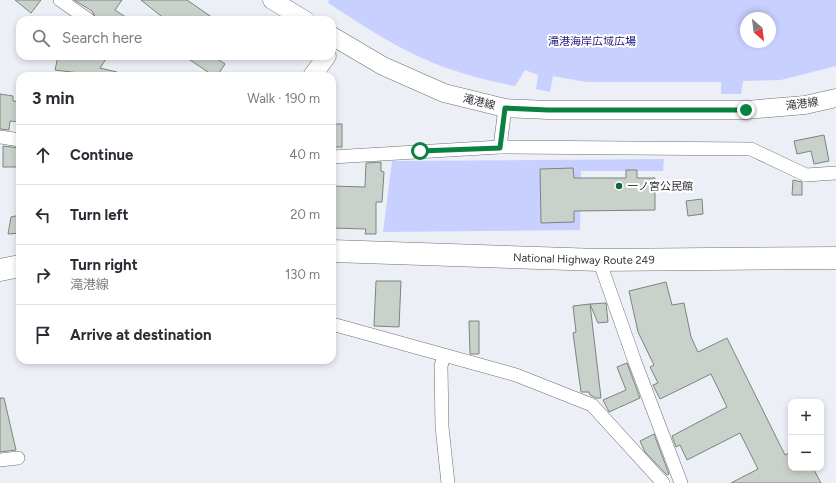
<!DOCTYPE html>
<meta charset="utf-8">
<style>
:root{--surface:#fff;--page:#f2f2f3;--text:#2b2b33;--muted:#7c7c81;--line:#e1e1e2}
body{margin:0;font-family:Figtree,"Noto Sans JP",sans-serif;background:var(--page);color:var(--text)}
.controls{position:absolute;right:12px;bottom:12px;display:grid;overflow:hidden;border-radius:8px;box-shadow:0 2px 6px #0003}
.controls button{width:36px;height:36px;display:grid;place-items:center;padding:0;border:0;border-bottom:1px solid var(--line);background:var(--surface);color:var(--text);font:20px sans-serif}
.compass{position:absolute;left:740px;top:12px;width:36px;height:36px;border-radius:50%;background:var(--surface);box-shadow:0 2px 6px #0003;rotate:152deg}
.stop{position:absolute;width:12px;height:12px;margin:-9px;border:3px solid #0b8043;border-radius:50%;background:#fff}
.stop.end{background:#0b8043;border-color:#fff;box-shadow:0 1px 4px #0008}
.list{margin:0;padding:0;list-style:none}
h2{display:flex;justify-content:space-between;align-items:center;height:52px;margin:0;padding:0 16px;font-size:17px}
h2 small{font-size:13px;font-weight:400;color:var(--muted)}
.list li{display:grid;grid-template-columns:26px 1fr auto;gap:12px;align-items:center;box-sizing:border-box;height:60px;padding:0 16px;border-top:1px solid var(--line)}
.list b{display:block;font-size:15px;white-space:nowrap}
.list p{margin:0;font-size:13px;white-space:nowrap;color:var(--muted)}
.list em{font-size:13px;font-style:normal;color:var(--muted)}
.icon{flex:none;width:22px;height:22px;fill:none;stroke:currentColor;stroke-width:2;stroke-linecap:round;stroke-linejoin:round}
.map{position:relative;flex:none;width:836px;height:483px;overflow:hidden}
.search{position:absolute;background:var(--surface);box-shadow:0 2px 6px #0003;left:16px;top:16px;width:320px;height:44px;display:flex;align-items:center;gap:10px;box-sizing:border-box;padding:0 14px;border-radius:12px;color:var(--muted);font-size:15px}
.panel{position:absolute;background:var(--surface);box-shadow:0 2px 6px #0003;left:16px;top:72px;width:320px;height:292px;border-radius:12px}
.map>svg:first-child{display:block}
</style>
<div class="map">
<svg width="836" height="483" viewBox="0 0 836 483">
<rect width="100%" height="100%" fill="#edeff7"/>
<!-- green -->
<g fill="#c7d0ff" fill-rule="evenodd">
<path d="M329,0H836V66L781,80L743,81L741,94H721V82H586L553,76L550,92L536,89L538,75L525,70L515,86C488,81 462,74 436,64C398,49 362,25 328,3ZM746,18H770V42H746Z"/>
<path d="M664,159L663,171H581L580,230L383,232L392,161Z"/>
</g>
<!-- building -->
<g fill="#c9d1cb" stroke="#7d847f">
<path d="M15,0H41L31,13Z"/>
<path d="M74,0H122L115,10L130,20H97L92,11Z"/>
<path d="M141,0H187L216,20H166Z"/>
<path d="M58,56H108L100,68L117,72V76H79V73L55,70Z"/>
<path d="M184,56H213L225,64L217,76H214Z"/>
<path d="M0,94L13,96V101L20,102V122L10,121L9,130L0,129Z"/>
<rect x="332" y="124" width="10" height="23"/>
<path d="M824,135L829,161L814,164L811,151L797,154L794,141Z"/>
<path d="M3,146L20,148V167H3Z"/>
<path d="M381,162V171L384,172L382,202H376V234H365L366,229L332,228V186L365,187L366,163Z"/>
<path d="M573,168L574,178H626V170H637V178H655V210L574,211V222L541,223L540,169Z"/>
<path d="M793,180L802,182V195H792Z"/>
<path d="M702,199L703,214L688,216L686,201Z"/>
<path d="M20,215V233L8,234L11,217Z"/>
<path d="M376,281H401L399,327L374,326Z"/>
<path d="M666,282L672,305L684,303L691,337L698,352L727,338L785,455L791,452V468H813L821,483H731L758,469L740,433L687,460L680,445L676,447L672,436L727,407L711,374L660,399L653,385L658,383L650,367L654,365L638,332L629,291Z"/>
<path d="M606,303L608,322L598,323L590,304Z"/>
<path d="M590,304L601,398H596L590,395L589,392H581L573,333L576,332L573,306Z"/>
<path d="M469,321H479V354H470Z"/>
<path d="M627,363L640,398L609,412L603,400L626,390L617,367Z"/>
<path d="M0,398H4L16,450L0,452Z"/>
<path d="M654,434L669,474L667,475L645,452L640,441Z"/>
</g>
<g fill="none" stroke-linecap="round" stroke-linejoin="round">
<!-- street casing -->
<g stroke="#6d6f77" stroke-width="14">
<g id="street">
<path d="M60,0L89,20"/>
<path d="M0,137L20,140"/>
<path d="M500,147L505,108"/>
<path d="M332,157L500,147L751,149L806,175L836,173"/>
<path d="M599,260L635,362L681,483"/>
<path d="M332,324L516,375L592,405L663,483"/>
<path d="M444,356L441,366L442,427L448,483"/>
<path d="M0,460L18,458"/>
</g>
</g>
<!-- secondary casing -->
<g stroke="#6d6f77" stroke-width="19">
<g id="secondary">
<path d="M272,0L305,20"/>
<path d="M332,36L383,66L444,93L505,108L548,110H746L805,105L836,98"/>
<path d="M312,76L327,56"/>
</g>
</g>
<!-- highway casing -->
<g stroke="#6d6f77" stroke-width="23">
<g id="highway">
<path id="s1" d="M332,251L599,260L836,258"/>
<path d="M0,270L20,266"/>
</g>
</g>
<!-- street -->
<use href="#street" stroke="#fff" stroke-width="13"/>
<!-- secondary -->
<use href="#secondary" stroke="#fff" stroke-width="18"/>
<!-- highway -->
<use href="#highway" stroke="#fff" stroke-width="22"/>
</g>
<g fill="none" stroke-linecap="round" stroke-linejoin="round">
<!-- route -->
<path stroke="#0b8043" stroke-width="5" d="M420,151L500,148L505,108L548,110H746"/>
</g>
<!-- markers -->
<circle fill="#0e6739" stroke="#fff" stroke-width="1.5" cx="619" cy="186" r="4"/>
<g text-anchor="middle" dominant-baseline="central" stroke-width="4" stroke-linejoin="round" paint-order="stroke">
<!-- park labels -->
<g font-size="11" fill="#22187a" stroke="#fff">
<text x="592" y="41">滝港海岸広域広場</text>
</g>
<!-- street labels -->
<g font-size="11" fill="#313235" stroke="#fff">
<text transform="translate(479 102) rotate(14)">滝港線</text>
<text transform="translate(802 104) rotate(-8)">滝港線</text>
<text stroke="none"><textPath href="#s1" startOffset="252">National Highway Route 249</textPath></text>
</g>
<!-- poi labels -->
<g font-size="11" fill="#313235" stroke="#fff" text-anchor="start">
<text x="627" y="186">一ノ宮公民館</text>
</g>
</g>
</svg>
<div class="controls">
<button>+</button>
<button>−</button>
</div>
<svg class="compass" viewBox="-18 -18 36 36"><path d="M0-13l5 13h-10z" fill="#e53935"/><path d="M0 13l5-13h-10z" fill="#7c7c81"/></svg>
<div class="stop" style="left:420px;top:151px"></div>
<div class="stop end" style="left:746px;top:110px"></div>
<div class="search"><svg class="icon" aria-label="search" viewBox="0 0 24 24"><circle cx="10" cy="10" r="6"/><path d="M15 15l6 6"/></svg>Search here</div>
<section class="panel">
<h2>3 min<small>Walk · 190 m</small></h2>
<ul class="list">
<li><svg class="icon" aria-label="ahead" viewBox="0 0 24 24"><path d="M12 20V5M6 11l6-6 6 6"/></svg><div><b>Continue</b></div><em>40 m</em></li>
<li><svg class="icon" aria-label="left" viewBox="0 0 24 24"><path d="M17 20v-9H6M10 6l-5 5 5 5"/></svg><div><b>Turn left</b></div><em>20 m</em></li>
<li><svg class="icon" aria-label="right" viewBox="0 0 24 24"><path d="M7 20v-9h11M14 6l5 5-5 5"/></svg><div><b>Turn right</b><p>滝港線</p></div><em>130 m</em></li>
<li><svg class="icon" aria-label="arrive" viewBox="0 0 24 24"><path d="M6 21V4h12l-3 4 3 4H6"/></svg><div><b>Arrive at destination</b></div></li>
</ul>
</section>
</div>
